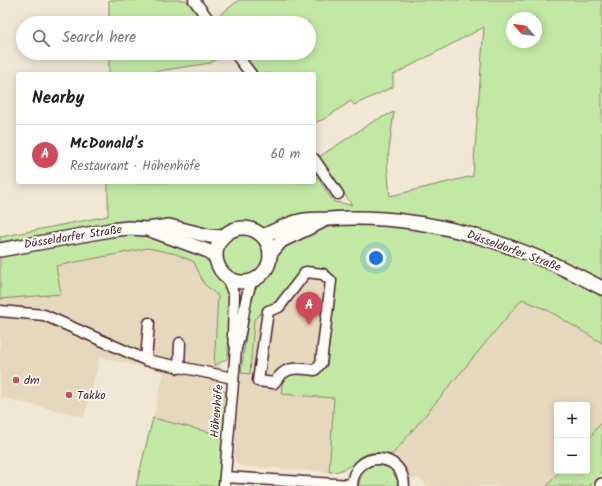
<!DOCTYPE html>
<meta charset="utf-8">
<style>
:root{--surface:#fff;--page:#f2f2f2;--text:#202124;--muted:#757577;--line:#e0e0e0;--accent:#d1495b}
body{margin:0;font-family:Kalam,sans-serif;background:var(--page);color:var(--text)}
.controls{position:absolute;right:12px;bottom:12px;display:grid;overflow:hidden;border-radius:4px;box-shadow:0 2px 10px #0003}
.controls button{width:36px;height:36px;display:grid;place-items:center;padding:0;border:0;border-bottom:1px solid var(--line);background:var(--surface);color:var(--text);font:20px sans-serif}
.compass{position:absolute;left:506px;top:12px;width:36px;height:36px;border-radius:50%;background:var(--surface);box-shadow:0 2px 10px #0003;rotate:299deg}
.you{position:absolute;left:376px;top:258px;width:14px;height:14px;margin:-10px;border:3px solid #fff;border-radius:50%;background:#1a73e8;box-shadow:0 0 0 6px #1a73e833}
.badge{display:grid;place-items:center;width:26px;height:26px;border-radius:50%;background:var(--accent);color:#fff;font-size:13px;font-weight:700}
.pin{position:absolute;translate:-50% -33px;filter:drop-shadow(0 1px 2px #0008)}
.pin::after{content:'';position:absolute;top:21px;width:14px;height:12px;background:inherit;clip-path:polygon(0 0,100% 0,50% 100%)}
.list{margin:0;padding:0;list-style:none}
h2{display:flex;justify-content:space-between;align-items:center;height:52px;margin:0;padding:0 16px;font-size:17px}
h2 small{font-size:13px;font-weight:400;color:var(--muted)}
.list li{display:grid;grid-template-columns:26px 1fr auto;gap:12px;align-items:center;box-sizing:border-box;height:60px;padding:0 16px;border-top:1px solid var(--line)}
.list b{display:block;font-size:15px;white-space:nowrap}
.list p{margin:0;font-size:13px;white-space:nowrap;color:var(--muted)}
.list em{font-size:13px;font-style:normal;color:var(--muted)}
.icon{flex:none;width:22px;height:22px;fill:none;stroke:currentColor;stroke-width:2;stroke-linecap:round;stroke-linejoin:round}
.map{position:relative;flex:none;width:602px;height:486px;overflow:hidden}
.search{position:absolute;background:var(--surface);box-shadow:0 2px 10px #0003;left:16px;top:16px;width:300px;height:44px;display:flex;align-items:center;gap:10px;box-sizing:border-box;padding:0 14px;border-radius:22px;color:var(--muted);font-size:15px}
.panel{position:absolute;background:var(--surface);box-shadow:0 2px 10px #0003;left:16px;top:72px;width:300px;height:112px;border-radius:4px}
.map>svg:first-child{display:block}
</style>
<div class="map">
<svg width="602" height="486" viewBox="0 0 602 486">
<rect width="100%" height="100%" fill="#f0e7d5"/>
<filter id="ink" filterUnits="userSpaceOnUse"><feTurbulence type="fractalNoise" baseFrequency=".025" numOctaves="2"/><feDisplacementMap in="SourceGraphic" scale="8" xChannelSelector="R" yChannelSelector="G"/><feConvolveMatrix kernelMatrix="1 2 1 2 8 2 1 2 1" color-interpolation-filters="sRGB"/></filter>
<g filter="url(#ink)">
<!-- built -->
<g fill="#e6d8bd">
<path d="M148,248L176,254L195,262L198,273L210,291L218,296L214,366L221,363L216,434L153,418L164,372L100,357L84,417L0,397V299L61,294L56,266Z"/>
<path d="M308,271L335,285L327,366L281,394L334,398L329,472L241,466L235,462L234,456L241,373H250L254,319Z"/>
<path d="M522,299L549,311L602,343V422L587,440V405H557V471H560L547,486H428L418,478L410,479L403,464L392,455Z"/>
</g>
<!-- green -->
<g fill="#c2e9a4" stroke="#868468" fill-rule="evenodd">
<path d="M109,0H186L204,23H109Z"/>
<path d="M239,0H602V282L522,245L481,231L451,222L385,213L336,211L313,215L266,229L248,224H238L221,231L166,223L136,221L113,223L0,242V237L108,216V182H314V173L334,202L352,205L319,157L374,121L394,112L387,164L390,196L473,176L484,27L393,75V87L354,105L351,101L324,119L314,123V74H258L242,53H309V23H218L215,19ZM512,18H536V42H512Z"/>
<path d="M109,53H219L218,58L211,63L138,74H109Z"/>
<path d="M348,224C437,224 525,251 602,297V343L549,311L522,299L392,455C354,444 360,472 329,472L334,398L281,394L283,379L291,372L314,373L327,366L335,285L308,271L277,303L265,310L254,319L250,374L241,373L251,297H253L251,292C255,287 262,283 267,278C275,268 273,253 283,245C297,233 329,226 348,224Z"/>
<path d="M128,235L152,236L197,249L212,262L217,276L224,282L229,291L228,358L214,366L218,296L204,284L194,262L176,254L148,248L56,266L61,294L0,299V256L78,241Z"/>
<circle cx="243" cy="256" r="21"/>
<path d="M220,388L227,394L219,486H136L153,418L216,434Z"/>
<path d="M602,422V471L590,486H547L560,471H587V440Z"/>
<path d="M377,464L390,468L398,481L397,486H358L364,469Z"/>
</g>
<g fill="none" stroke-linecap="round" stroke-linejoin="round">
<!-- minor casing -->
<g stroke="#4a1f2b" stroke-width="13">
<g id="minor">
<path d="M194,0L211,23"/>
<path d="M235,53L251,74"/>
<path d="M314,159L338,194"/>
<path d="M306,272L323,274L331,281L321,363L315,370C296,368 286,365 274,383L258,381L268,311L279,307Z"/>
<path d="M227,278L234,295L233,336L236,348"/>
<path d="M0,311L44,315L146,360L233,378"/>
<path d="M146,360L149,323"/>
<path d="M179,368L180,343"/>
<path d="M225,477L351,485"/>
<path d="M224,486L236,348C244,326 242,303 252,281"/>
<path d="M352,486C353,449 404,451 404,486"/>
</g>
</g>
<!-- major casing -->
<g stroke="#4a1f2b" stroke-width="16">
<g id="major">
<circle cx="243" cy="255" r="27"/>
<path d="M150,230L208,251L215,257"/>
<path d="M263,236C274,231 285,225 296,222C308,218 318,220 329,219C424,212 520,244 602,288"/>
<path d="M0,250L110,230L128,228L147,229L169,226L209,236L222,237"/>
<path d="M270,254L281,241L321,222"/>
<path d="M602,486V485"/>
</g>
</g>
<!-- minor -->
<use href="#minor" stroke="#fdfcf7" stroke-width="10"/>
<!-- major -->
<use href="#major" stroke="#fdfcf7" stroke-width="13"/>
</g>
</g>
<!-- markers -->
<g fill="#d1495b" stroke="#fdfcf7" stroke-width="1.5">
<circle cx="16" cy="380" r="4"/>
<circle cx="69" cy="395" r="4"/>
</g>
<g text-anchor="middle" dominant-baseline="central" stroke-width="3.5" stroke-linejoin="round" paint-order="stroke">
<!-- street labels -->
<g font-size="12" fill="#4a1f2b" stroke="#fdfcf7">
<text transform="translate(73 237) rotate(-9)">Düsseldorfer Straße</text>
<text transform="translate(514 251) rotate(20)">Düsseldorfer Straße</text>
<text transform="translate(217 411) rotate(-85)">Höhenhöfe</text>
</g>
<!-- poi labels -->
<g font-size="12" fill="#4a1f2b" stroke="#fdfcf7" text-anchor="start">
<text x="24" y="380">dm</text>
<text x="77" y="395">Takko</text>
</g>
</g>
</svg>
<div class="controls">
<button>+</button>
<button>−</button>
</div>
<svg class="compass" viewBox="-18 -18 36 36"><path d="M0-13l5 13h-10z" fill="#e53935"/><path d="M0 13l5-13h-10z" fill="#757577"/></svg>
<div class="you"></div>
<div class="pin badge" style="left:309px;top:325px">A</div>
<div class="search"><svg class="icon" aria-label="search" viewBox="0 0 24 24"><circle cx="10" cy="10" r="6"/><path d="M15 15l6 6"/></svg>Search here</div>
<section class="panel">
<h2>Nearby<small></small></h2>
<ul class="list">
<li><span class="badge">A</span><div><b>McDonald's</b><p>Restaurant · Höhenhöfe</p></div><em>60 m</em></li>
</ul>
</section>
</div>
